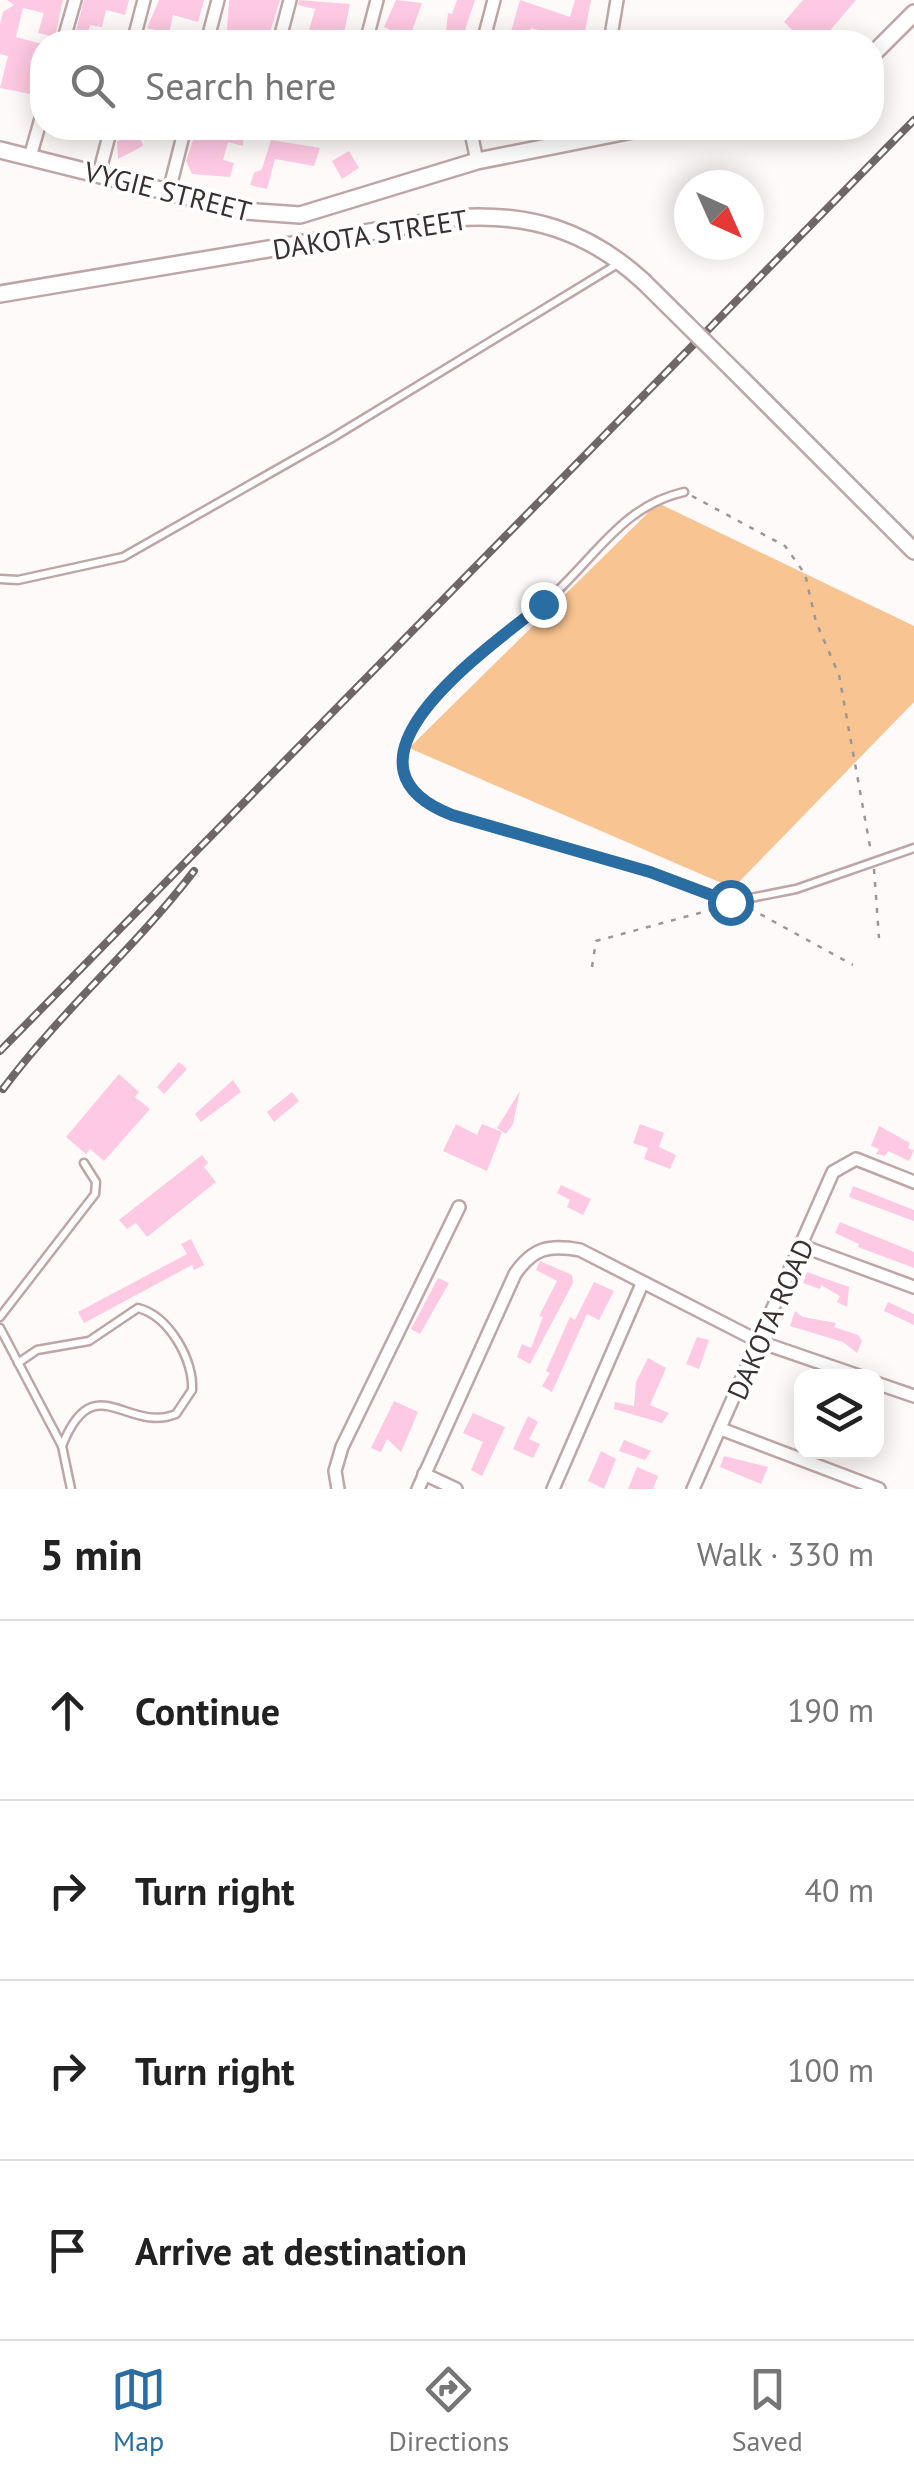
<!DOCTYPE html>
<meta charset="utf-8">
<style>
:root{--surface:#fff;--page:#f2f2f2;--text:#222;--muted:#767676;--line:#e0e0e0;--accent:#296da2}
body{margin:0;font-family:"PT Sans",sans-serif;background:var(--page);color:var(--text)}
.controls{position:absolute;right:30px;bottom:30px;display:grid;overflow:hidden;border-radius:20px;box-shadow:0 5px 25px #0003}
.controls button{width:90px;height:90px;display:grid;place-items:center;padding:0;border:0;border-bottom:2px solid var(--line);background:var(--surface);color:var(--text);font:50px sans-serif}
.compass{position:absolute;left:674px;top:170px;width:90px;height:90px;border-radius:50%;background:var(--surface);box-shadow:0 5px 25px #0003;rotate:135deg}
.stop{position:absolute;width:30px;height:30px;margin:-22px;border:8px solid #296da2;border-radius:50%;background:#fff}
.stop.end{background:#296da2;border-color:#fff;box-shadow:0 2px 10px #0008}
.list{margin:0;padding:0;list-style:none}
h2{display:flex;justify-content:space-between;align-items:center;height:130px;margin:0;padding:0 40px;font-size:42px}
h2 small{font-size:32px;font-weight:400;color:var(--muted)}
.list li{display:grid;grid-template-columns:65px 1fr auto;gap:30px;align-items:center;box-sizing:border-box;height:180px;padding:0 40px;border-top:2px solid var(--line)}
.list b{display:block;font-size:38px;white-space:nowrap}
.list em{font-size:32px;font-style:normal;color:var(--muted)}
.icon{flex:none;width:55px;height:55px;fill:none;stroke:currentColor;stroke-width:2;stroke-linecap:round;stroke-linejoin:round}
.map{position:relative;flex:none;width:914px;height:1489px;overflow:hidden}
.search{position:absolute;background:var(--surface);box-shadow:0 5px 25px #0003;left:30px;right:30px;top:30px;height:110px;display:flex;align-items:center;gap:25px;box-sizing:border-box;padding:0 35px;border-radius:40px;color:var(--muted);font-size:38px}
.sheet{height:850px;background:var(--surface)}
nav{display:flex;justify-content:space-around;align-items:center;box-sizing:border-box;height:140px;border-top:2px solid var(--line);background:var(--surface);font-size:28px;color:var(--muted)}
nav a{display:grid;justify-items:center;gap:5px}
nav .on{color:var(--accent)}
.map>svg:first-child{display:block}
</style>
<div class="map">
<svg width="914" height="1489" viewBox="0 0 914 1489">
<rect width="100%" height="100%" fill="#fffafa"/>
<!-- green -->
<path fill="#f8c491" d="M658,503L914,626V702L733,888L409,748Z"/>
<!-- building -->
<g fill="#fec9e2">
<path d="M7,0H63L55,37L38,33L44,13L23,8L16,37L42,44L36,91L30,94L0,88L8,56L0,54V25L3,12L14,5Z"/>
<path d="M84,0H129L125,15L106,10L102,27L90,25L86,42H73Z"/>
<path d="M159,0H204L198,22L173,15L169,33L147,28Z"/>
<path d="M229,0H280L267,42H249L251,36L227,30Z"/>
<path d="M299,0L350,4L344,33L350,35L348,42L308,34L315,9L298,5Z"/>
<path d="M396,0L422,3L409,39L384,27Z"/>
<path d="M457,0H475L461,42H445L448,13L452,14Z"/>
<path d="M520,0L570,17L575,0H591L583,42L531,28L527,42H508Z"/>
<path d="M803,0H856L826,35L823,32L812,42H794L799,37L784,22Z"/>
<path d="M137,128L143,146L118,159L117,141L130,137L128,131Z"/>
<path d="M197,128H244L243,146L228,142L223,160L234,163L230,177L192,174L186,161Z"/>
<path d="M271,140L320,148L314,166L275,159L267,189L250,185L254,173L262,169Z"/>
<path d="M349,151L359,168L342,179L332,161Z"/>
<path d="M179,1062L187,1069L164,1094L157,1087Z"/>
<path d="M119,1074L139,1092L135,1097L150,1109L104,1161L90,1149L86,1154L66,1137Z"/>
<path d="M233,1080L241,1092L201,1122L195,1114Z"/>
<path d="M520,1091L513,1124L506,1134L497,1128Z"/>
<path d="M292,1092L299,1101L274,1122L267,1112Z"/>
<path d="M456,1124L477,1135L482,1124L502,1132L487,1171L443,1151Z"/>
<path d="M640,1124L664,1133L659,1147L676,1155L670,1169L644,1159L648,1148L633,1143Z"/>
<path d="M879,1126L910,1143L908,1148L914,1150L909,1161L888,1151L885,1156L876,1154L879,1149L871,1146Z"/>
<path d="M202,1155L208,1163L204,1167L216,1182L147,1237L136,1223L127,1229L119,1220Z"/>
<path d="M561,1185L591,1199L583,1215L567,1207L570,1200L557,1193Z"/>
<path d="M853,1186L914,1210V1221L849,1197Z"/>
<path d="M840,1222L914,1252V1268L858,1247L859,1244L835,1233Z"/>
<path d="M191,1239L204,1265L194,1270L192,1265L84,1323L78,1312L187,1254L181,1244Z"/>
<path d="M540,1261L572,1275L573,1283L530,1364L517,1357L522,1344L531,1348L543,1317L539,1316L557,1281L536,1270Z"/>
<path d="M807,1272L849,1287L847,1307L837,1302L840,1296L821,1285L820,1289L803,1283Z"/>
<path d="M438,1278L449,1283L420,1334L411,1329Z"/>
<path d="M594,1282L614,1291L599,1320L587,1314L552,1392L542,1386L550,1373L546,1371L570,1317L575,1320Z"/>
<path d="M888,1302L914,1314V1325L884,1311Z"/>
<path d="M795,1311L803,1317L836,1323L834,1327L858,1335L862,1341L857,1353L843,1342L790,1326Z"/>
<path d="M697,1337L709,1340L699,1369L686,1364Z"/>
<path d="M648,1358L666,1368L650,1405L669,1413L662,1423L614,1409L615,1402L634,1406L636,1382Z"/>
<path d="M394,1401L418,1412L401,1452L387,1439L381,1452L371,1448Z"/>
<path d="M473,1413L505,1427L482,1476L471,1470L483,1442L463,1433Z"/>
<path d="M528,1416L538,1422L529,1439L540,1444L533,1458L513,1449Z"/>
<path d="M624,1440L651,1451L645,1460L619,1451Z"/>
<path d="M601,1451L616,1459L604,1489L588,1481Z"/>
<path d="M724,1456L768,1467L761,1484L720,1467Z"/>
<path d="M637,1467L658,1476L653,1489H628Z"/>
</g>
<g fill="none" stroke-linecap="round" stroke-linejoin="round">
<!-- service casing -->
<g stroke="#bea6a7" stroke-width="11">
<g id="service">
<path d="M684,492C620,506 593,562 544,603C493,646 318,763 452,815L650,872L730,902L796,889L914,848"/>
<path d="M0,579L18,580L123,557L332,438L621,262"/>
<path d="M0,1317L95,1194L96,1182L84,1163"/>
<path d="M0,1328L62,1446L71,1489"/>
<path d="M18,1363L37,1350L89,1341L138,1308C169,1316 194,1360 192,1390L176,1414C127,1434 94,1365 62,1446"/>
</g>
</g>
<!-- minor casing -->
<g stroke="#bea6a7" stroke-width="16">
<g id="minor">
<path d="M63,42L75,0"/>
<path d="M133,42L144,0"/>
<path d="M207,42L218,0"/>
<path d="M279,42L290,0"/>
<path d="M366,42L377,0"/>
<path d="M483,42L494,0"/>
<path d="M610,42L617,0"/>
<path d="M314,128H337"/>
<path d="M470,128L477,161"/>
<path d="M30,157L42,115"/>
<path d="M99,174L111,128"/>
<path d="M169,191L185,128"/>
<path d="M802,1246L914,1287"/>
<path d="M876,1383L914,1396"/>
<path d="M721,1429L879,1489"/>
<path d="M424,1474L456,1489"/>
<path d="M338,1489L335,1471L342,1447L459,1207"/>
<path d="M418,1489L515,1274C533,1248 549,1244 580,1250L760,1342L859,1376"/>
<path d="M553,1489L642,1284"/>
<path d="M693,1489L833,1172L856,1159L914,1182"/>
</g>
</g>
<!-- tertiary casing -->
<g stroke="#bea6a7" stroke-width="20">
<g id="tertiary">
<path d="M872,55L914,13"/>
<path d="M0,150L245,211L300,215L477,161L643,128"/>
<path d="M0,294L453,218C528,212 587,230 643,281"/>
<path d="M737,374L914,551"/>
</g>
</g>
<!-- path -->
<g stroke="#9d9696" stroke-width="2.5" stroke-dasharray="5 8" stroke-linecap="butt">
<path d="M692,496L785,546L805,574L816,622L839,675L871,852"/>
<path d="M874,869L879,938"/>
<path d="M749,908L853,965"/>
<path d="M592,967L596,941L718,908"/>
</g>
<!-- service -->
<use href="#service" stroke="#fff" stroke-width="6"/>
<!-- minor -->
<use href="#minor" stroke="#fff" stroke-width="11"/>
<!-- tertiary -->
<use href="#tertiary" stroke="#fff" stroke-width="15"/>
<!-- rail casing -->
<g stroke="#6f6667" stroke-width="8">
<g id="rail">
<path d="M0,1051L914,120"/>
<path d="M3,1089C61,1011 135,948 194,871"/>
</g>
</g>
<!-- rail -->
<use href="#rail" stroke="#fff" stroke-width="4" stroke-dasharray="11" stroke-linecap="butt"/>
<!-- tertiary-bridge casing -->
<g stroke="#bea6a7" stroke-width="20" stroke-linecap="butt">
<path id="tertiary-bridge" d="M643,281L737,374"/>
</g>
<!-- tertiary-bridge -->
<use href="#tertiary-bridge" stroke="#fff" stroke-width="15"/>
</g>
<g fill="none" stroke-linecap="round" stroke-linejoin="round">
<!-- route -->
<path stroke="#296da2" stroke-width="12" d="M543,604C491,646 319,763 452,815L650,872L730,902"/>
</g>
<g text-anchor="middle" dominant-baseline="central" stroke-width="8" stroke-linejoin="round" paint-order="stroke">
<!-- street labels -->
<g font-size="28" fill="#3a3031" stroke="#fff">
<text transform="translate(168 191) rotate(14)">VYGIE STREET</text>
<text transform="translate(370 234) rotate(-9)">DAKOTA STREET</text>
<text transform="translate(770 1319) rotate(-66)">DAKOTA ROAD</text>
</g>
</g>
</svg>
<div class="controls">
<button><svg class="icon" aria-label="layers" viewBox="0 0 24 24"><path d="M12 4l9 5-9 5-9-5zM3 14l9 5 9-5"/></svg></button>
</div>
<svg class="compass" viewBox="-18 -18 36 36"><path d="M0-13l5 13h-10z" fill="#e53935"/><path d="M0 13l5-13h-10z" fill="#767676"/></svg>
<div class="stop" style="left:730px;top:902px"></div>
<div class="stop end" style="left:543px;top:604px"></div>
<div class="search"><svg class="icon" aria-label="search" viewBox="0 0 24 24"><circle cx="10" cy="10" r="6"/><path d="M15 15l6 6"/></svg>Search here</div>
</div>
<section class="sheet">
<h2>5 min<small>Walk · 330 m</small></h2>
<ul class="list">
<li><svg class="icon" aria-label="ahead" viewBox="0 0 24 24"><path d="M12 20V5M6 11l6-6 6 6"/></svg><div><b>Continue</b></div><em>190 m</em></li>
<li><svg class="icon" aria-label="right" viewBox="0 0 24 24"><path d="M7 20v-9h11M14 6l5 5-5 5"/></svg><div><b>Turn right</b></div><em>40 m</em></li>
<li><svg class="icon" aria-label="right" viewBox="0 0 24 24"><path d="M7 20v-9h11M14 6l5 5-5 5"/></svg><div><b>Turn right</b></div><em>100 m</em></li>
<li><svg class="icon" aria-label="arrive" viewBox="0 0 24 24"><path d="M6 21V4h12l-3 4 3 4H6"/></svg><div><b>Arrive at destination</b></div></li>
</ul>
</section>
<nav>
<a class="on"><svg class="icon" aria-label="map" viewBox="0 0 24 24"><path d="M3 6l6-2 6 2 6-2v14l-6 2-6-2-6 2zM9 4v14M15 6v14"/></svg>Map</a>
<a><svg class="icon" aria-label="directions" viewBox="0 0 24 24"><path d="M12 3l9 9-9 9-9-9zM9 14v-3h6M13 9l2 2-2 2"/></svg>Directions</a>
<a><svg class="icon" aria-label="saved" viewBox="0 0 24 24"><path d="M7 4h10v16l-5-4-5 4z"/></svg>Saved</a>
</nav>
